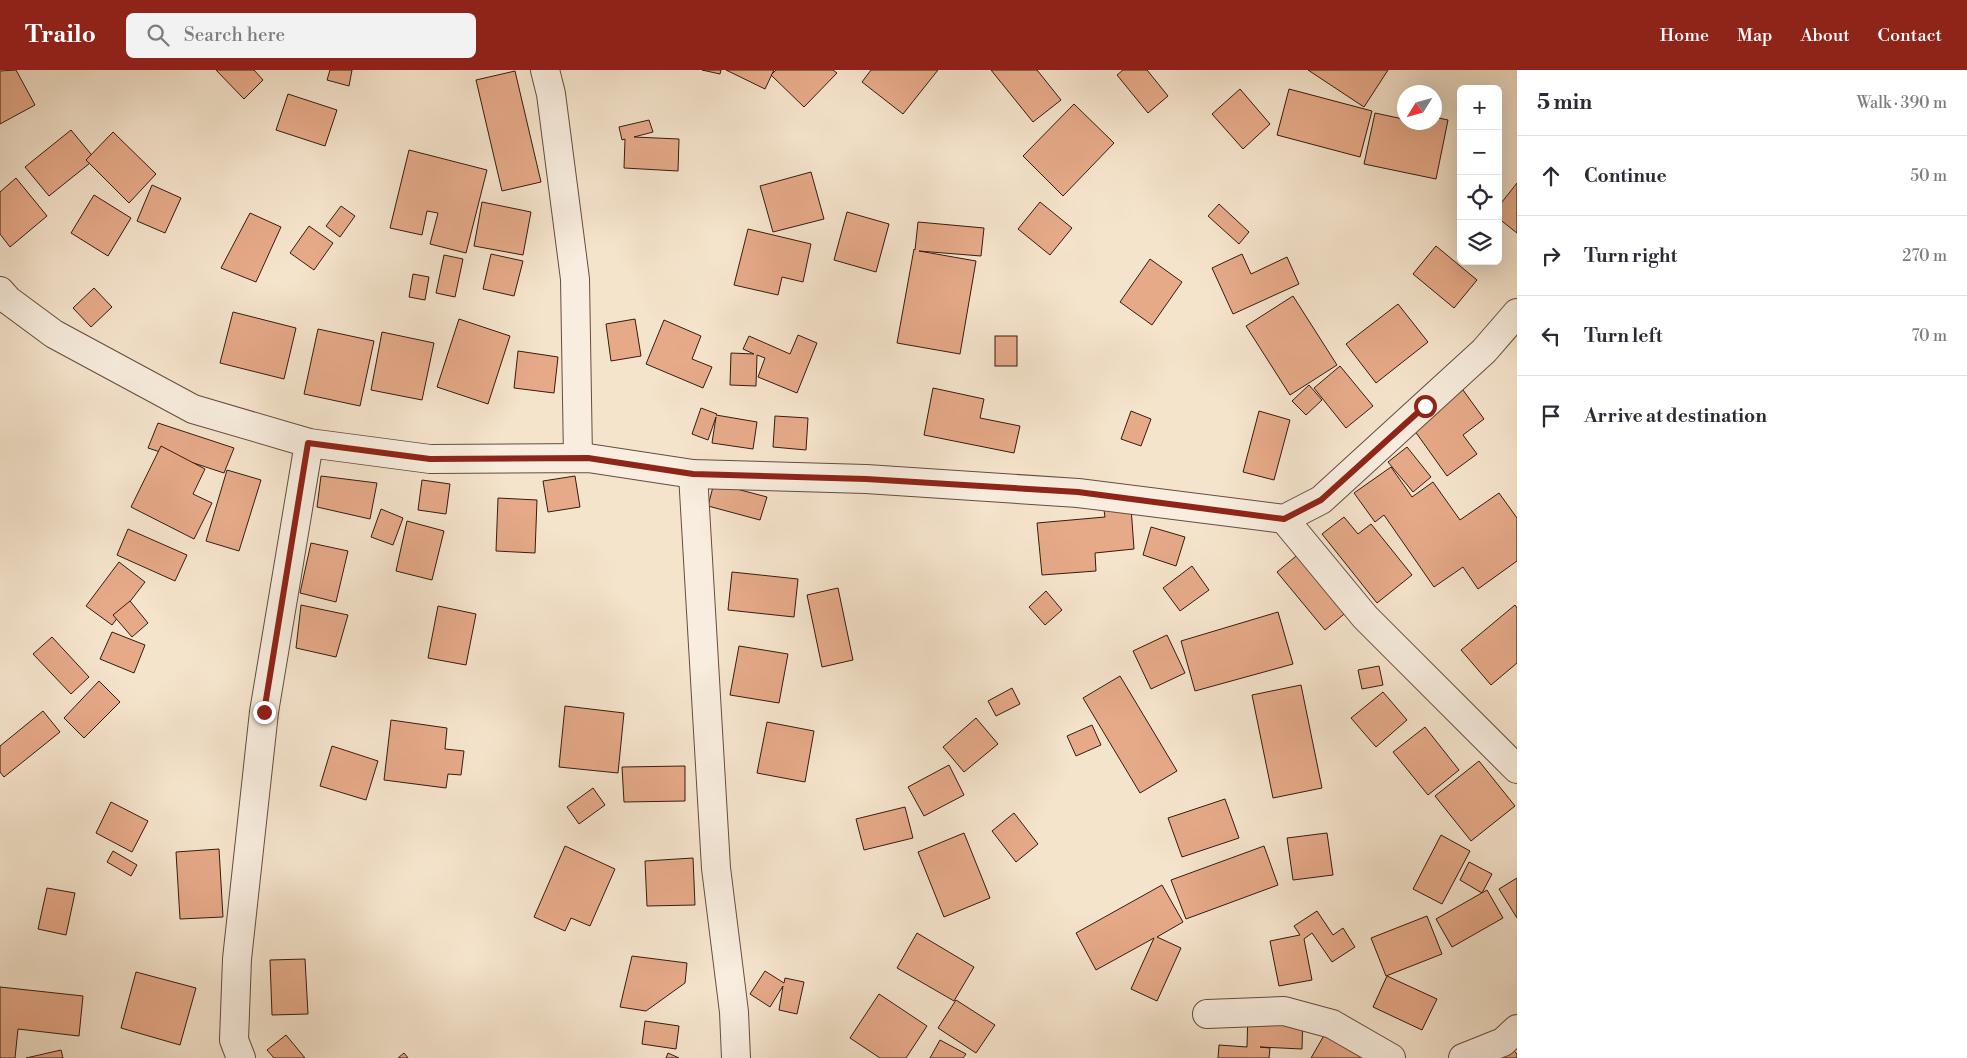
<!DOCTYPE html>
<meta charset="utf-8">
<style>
:root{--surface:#fff;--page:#f2f2f3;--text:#2b2b33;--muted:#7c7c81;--line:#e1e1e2;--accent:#8f2418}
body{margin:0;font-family:"Libre Bodoni",serif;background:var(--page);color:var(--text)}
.controls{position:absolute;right:15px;top:15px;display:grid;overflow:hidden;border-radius:8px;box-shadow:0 5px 20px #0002}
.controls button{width:45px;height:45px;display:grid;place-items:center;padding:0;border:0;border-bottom:1px solid var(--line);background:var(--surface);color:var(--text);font:25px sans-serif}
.compass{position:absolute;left:1397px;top:15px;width:45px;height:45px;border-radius:50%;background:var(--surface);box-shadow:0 5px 20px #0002;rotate:233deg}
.stop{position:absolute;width:15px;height:15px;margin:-11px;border:4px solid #8f2418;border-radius:50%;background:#fff}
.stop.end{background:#8f2418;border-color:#fff;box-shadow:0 1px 5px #0008}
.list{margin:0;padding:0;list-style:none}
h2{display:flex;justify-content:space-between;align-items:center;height:65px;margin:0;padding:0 20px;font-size:21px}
h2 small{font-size:16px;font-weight:400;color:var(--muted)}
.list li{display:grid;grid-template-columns:32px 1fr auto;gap:15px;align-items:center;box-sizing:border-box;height:80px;padding:0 20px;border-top:1px solid var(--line)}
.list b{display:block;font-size:19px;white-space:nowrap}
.list em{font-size:16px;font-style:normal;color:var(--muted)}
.icon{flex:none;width:28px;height:28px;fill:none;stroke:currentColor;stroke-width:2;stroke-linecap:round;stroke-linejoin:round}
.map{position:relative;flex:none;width:1517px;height:988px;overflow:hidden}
header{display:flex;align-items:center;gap:30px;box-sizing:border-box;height:70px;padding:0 25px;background:var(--accent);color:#fff}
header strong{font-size:24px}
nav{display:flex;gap:28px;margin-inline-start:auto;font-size:18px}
.search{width:350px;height:45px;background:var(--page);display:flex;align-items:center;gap:12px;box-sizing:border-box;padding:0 18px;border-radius:8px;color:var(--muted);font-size:19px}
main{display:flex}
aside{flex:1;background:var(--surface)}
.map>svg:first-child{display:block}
</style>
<header>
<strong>Trailo</strong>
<div class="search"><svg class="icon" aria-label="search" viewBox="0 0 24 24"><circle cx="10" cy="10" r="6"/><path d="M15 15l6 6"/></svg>Search here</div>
<nav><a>Home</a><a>Map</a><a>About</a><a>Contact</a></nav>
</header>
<main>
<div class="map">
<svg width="1517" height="988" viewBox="0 0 1517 988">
<rect width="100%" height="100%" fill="#f5e4cc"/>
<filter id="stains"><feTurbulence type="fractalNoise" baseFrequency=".004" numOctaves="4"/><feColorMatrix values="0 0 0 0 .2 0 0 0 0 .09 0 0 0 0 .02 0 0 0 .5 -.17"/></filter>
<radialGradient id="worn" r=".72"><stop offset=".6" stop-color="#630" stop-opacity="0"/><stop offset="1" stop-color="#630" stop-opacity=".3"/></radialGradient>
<!-- building -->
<g fill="#e6aa89" stroke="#371a0f">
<path d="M16,0L35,35L0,54V1Z"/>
<path d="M216,0H254L263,10L244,29Z"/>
<path d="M330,0H352L349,16L327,10Z"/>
<path d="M702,0H721L720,4Z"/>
<path d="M726,0H774L765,19Z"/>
<path d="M776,0H833L837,3L804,37L771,5Z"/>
<path d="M871,0H938L903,44L862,12Z"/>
<path d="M991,0H1037L1061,30L1033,52Z"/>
<path d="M1123,0H1147L1168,26L1148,43L1117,5Z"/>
<path d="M1308,0H1388L1364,37Z"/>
<path d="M515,1L541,112L502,121L476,10Z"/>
<path d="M1240,19L1270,54L1243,79L1212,44Z"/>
<path d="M1289,19L1372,41L1360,87L1277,65Z"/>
<path d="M288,24L337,40L325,76L276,60Z"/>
<path d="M1074,34L1114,73L1063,126L1023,86Z"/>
<path d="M1375,43L1403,49L1404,43V52H1434V47L1448,50L1436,109L1364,94Z"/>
<path d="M649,50L653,62L634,67L679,69L678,101L624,98L625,69L622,70L619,57Z"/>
<path d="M71,60L95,89L49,126L25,97Z"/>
<path d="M113,62L156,104L129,133L86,90Z"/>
<path d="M409,80L487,100L466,183L430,174L438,143L427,141L422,165L390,158Z"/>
<path d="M811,102L824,149L773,162L760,116Z"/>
<path d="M16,108L47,146L10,177L0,164V122Z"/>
<path d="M1517,113V163L1498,148V137Z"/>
<path d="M152,115L181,128L165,163L137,151Z"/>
<path d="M94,125L131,148L108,186L71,163Z"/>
<path d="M482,132L531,142L523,185L474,176Z"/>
<path d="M1040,132L1072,158L1050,185L1018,159Z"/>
<path d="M1219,134L1249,162L1239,174L1208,146Z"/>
<path d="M341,136L355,146L340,167L326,156Z"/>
<path d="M847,142L889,154L876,202L834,190Z"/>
<path d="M250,143L281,157L256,212L221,198Z"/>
<path d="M918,152L984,158L981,186L919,181L976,191L960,284L897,273L914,179L915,180Z"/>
<path d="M309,156L333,173L314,200L290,183Z"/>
<path d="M748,159L811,174L803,212L782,207L778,225L734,215Z"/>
<path d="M1436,176L1477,210L1454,238L1413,204Z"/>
<path d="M491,184L523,191L514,226L483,219Z"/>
<path d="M1242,184L1251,204L1287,187L1299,214L1233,244L1212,198Z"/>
<path d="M444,185L463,189L455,227L436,223Z"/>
<path d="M1150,189L1182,212L1152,255L1120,232Z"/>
<path d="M413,204L429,207L425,230L409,227Z"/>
<path d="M94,218L112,237L91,257L73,238Z"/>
<path d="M1293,226L1337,295L1290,325L1246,256Z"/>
<path d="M1398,234L1428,272L1376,313L1346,274Z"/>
<path d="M233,242L296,258L284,309L220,293Z"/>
<path d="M459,249L510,266L488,334L437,317Z"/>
<path d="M635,249L641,286L611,291L606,254Z"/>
<path d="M664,250L701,266L692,289L712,297L703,318L646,294Z"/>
<path d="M318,259L374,271L360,336L304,324Z"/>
<path d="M382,262L434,273L422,330L371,320Z"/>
<path d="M798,265L817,273L797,323L758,307L765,288L757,285L756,316L730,315L731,283L754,284L743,279L749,266L790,284Z"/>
<rect x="995" y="266" width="22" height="30"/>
<path d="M518,281L558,287L554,323L514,318Z"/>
<path d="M1340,296L1373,336L1346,358L1314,318Z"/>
<path d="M1309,315L1322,330L1306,345L1292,331Z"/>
<path d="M933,318L984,329L980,348L1020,356L1014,383L924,365Z"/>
<path d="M1463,320L1484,349L1463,365L1477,384L1447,406L1412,357Z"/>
<path d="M701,338L717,344L716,345L757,352L753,379L712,373L716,347L708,370L692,364Z"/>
<path d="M1131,341L1151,349L1141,376L1121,369Z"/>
<path d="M1259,341L1290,350L1274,410L1243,402Z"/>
<path d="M775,346L808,348L806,380L773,377Z"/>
<path d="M158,353L234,378L224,403L148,378Z"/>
<path d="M161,376L205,399L193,424L212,433L194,469L131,437Z"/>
<path d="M1407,377L1431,407L1413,422L1388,392Z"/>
<path d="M1391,397L1412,427L1433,412L1460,450L1499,423L1517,448V491L1478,519L1463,497L1434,517L1384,445L1375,452L1354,423Z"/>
<path d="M227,400L261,410L239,481L206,471Z"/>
<path d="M321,406L377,413L370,449L317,437Z"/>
<path d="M575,406L580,437L548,442L543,411Z"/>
<path d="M422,410L450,414L446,444L418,440Z"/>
<path d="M714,413L767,427L760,450L708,436Z"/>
<path d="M498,428L537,430L535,483L496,481Z"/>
<path d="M1131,437L1134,479L1095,483L1096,501L1042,505L1037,453L1105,447L1104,440Z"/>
<path d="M381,439L403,448L393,475L371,467Z"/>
<path d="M1344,447L1358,464L1371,454L1412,505L1377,533L1322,464Z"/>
<path d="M407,451L444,461L432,510L396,501Z"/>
<path d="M1151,457L1185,467L1176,496L1143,485Z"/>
<path d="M128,459L187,485L175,511L117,485Z"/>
<path d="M311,473L348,481L336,532L300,523Z"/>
<path d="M1301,482L1349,540L1325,560L1277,502Z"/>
<path d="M119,492L145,512L112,555L86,536Z"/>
<path d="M1192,496L1209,520L1180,541L1163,518Z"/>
<path d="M732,502L798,509L794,547L728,540Z"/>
<path d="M838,518L853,590L822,597L807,525Z"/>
<path d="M1046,521L1062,540L1045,555L1029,537Z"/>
<path d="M130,531L148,553L132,567L113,545Z"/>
<path d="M301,535L348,545L336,587L296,578Z"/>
<path d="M1515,535L1517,538V593L1491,615L1461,580Z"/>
<path d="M438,536L476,544L466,595L428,588Z"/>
<path d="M1278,542L1293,594L1195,621L1181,571Z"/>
<path d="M112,562L145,575L134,603L100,589Z"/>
<path d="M1167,565L1185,603L1151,619L1133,581Z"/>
<path d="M52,567L89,607L71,624L33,584Z"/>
<path d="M739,576L788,584L779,633L730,625Z"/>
<path d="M1379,596L1383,615L1362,619L1358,600Z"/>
<path d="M1120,606L1177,701L1140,723L1083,628Z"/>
<path d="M99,611L120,632L84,668L64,648Z"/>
<path d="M1301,615L1322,718L1273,728L1252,625Z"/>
<path d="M1012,618L1020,634L996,646L988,631Z"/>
<path d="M1383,622L1407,650L1376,677L1351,648Z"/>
<path d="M565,636L624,643L618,703L559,697Z"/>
<path d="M43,641L60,662L4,707L0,702V676Z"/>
<path d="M976,648L998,674L964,702L943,677Z"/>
<path d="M391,650L447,658L445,679L464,681L461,705L448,704L446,718L384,710Z"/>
<path d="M767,652L814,661L805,712L757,703Z"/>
<path d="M1092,655L1101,675L1076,686L1067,666Z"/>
<path d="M1425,657L1459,700L1428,725L1393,682Z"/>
<path d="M332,676L378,691L366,730L320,716Z"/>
<path d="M1479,691L1515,736L1471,771L1435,726Z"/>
<path d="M949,695L964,725L924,746L908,717Z"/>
<path d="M685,696V731L624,732L622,697Z"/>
<path d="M593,718L605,735L579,754L567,737Z"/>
<path d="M1225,729L1239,768L1182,787L1168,748Z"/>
<path d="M111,732L148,751L132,782L96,763Z"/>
<path d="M905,737L913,768L864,780L856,749Z"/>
<path d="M1014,743L1038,774L1016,792L992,761Z"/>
<path d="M964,763L990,828L944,847L918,782Z"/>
<path d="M1327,763L1333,805L1293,810L1287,768Z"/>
<path d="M1441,765L1470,781L1442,834L1413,819Z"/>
<path d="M565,776L615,799L590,856L571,848L565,861L534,847Z"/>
<path d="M1264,776L1278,815L1186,849L1171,810Z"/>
<path d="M219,779L223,847L180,849L176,782Z"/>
<path d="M113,781L137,795L131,806L107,792Z"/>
<path d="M693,788L695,835L647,836L645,791Z"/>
<path d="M1469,792L1492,804L1482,823L1460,810Z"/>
<path d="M1517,808V848L1499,819Z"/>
<path d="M1162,815L1183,852L1157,867L1181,878L1157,931L1131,919L1154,868L1096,900L1076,863Z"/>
<path d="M47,818L75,823L66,865L38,859Z"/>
<path d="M1487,820L1503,848L1452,877L1436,849Z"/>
<path d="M1317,841L1333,865L1343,858L1355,877L1332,892L1312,863L1304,869L1312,910L1279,916L1270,871L1300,865L1294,856Z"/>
<path d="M1427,846L1442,884L1386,906L1371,868Z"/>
<path d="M917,863L974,897L954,931L897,898Z"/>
<path d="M632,886L687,893L685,913L646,941L620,937Z"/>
<path d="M305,889L308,944L272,945L270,890Z"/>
<path d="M765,901L784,913L785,908L804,912L797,944L779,940L783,916L770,937L750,924Z"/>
<path d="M136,902L196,918L180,975L121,958Z"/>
<path d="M1387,906L1437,929L1422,960L1373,937Z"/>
<path d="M0,917L83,926L79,966L18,959L15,988H0Z"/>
<path d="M879,924L927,956L906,988H880L850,968Z"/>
<path d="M956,930L995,955L976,983L938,958Z"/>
<path d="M1248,939L1303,941L1302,979L1260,977L1270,978L1269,988H1218L1219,975L1247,977Z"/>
<path d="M645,951L679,956L676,979L642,974Z"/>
<path d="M1326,962L1369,988H1311Z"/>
<path d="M286,965L305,988H274L267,980Z"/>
<path d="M940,970L966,984L963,988H930Z"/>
<path d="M61,980L63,988H26Z"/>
<path d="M1513,980L1517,984V988H1503Z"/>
<path d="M404,983L408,988H398Z"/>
<path d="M668,983L679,988H666Z"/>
</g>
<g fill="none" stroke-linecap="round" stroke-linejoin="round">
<!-- street casing -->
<g stroke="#664c3e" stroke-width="30">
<g id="street">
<path d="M545,0L551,24L575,209L578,388"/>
<path d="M0,221L8,230L54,264L193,339L309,373L430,389L588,388L693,404L866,409L1078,423L1284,449L1321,430L1484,281L1517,243"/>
<path d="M693,404L716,798L734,942L736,988"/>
<path d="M1284,449L1365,547L1517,699"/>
<path d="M1207,944L1284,941L1332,954L1391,988"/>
<path d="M241,988L234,970L237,889L264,642L309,373"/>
<path d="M1463,988L1503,972L1517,959"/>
</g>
</g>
<!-- street -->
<use href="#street" stroke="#f8edde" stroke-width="28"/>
</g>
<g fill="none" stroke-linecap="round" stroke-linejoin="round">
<!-- route -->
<path stroke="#8f2418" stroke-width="6" d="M264,642L308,373L430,389L588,388L693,404L866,409L1078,422L1284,449L1321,430L1425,336"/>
</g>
<rect width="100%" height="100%" filter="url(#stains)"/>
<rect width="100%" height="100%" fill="url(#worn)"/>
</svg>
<div class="controls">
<button>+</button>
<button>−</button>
<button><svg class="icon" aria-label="locate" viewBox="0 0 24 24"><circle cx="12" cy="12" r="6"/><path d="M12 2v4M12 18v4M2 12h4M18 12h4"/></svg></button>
<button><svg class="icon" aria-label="layers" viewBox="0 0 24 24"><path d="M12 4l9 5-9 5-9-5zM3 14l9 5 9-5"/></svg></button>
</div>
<svg class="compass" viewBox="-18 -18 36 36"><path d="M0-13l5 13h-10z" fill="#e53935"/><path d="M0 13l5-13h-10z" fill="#7c7c81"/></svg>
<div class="stop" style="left:1425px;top:336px"></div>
<div class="stop end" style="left:264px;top:642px"></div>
</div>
<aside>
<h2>5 min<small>Walk · 390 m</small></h2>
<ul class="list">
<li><svg class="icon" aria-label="ahead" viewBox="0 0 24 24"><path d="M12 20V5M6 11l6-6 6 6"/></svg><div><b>Continue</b></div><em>50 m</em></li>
<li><svg class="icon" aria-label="right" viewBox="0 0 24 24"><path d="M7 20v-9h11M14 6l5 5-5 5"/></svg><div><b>Turn right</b></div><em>270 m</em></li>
<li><svg class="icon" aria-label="left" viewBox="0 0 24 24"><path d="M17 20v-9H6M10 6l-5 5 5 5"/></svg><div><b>Turn left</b></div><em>70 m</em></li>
<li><svg class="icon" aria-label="arrive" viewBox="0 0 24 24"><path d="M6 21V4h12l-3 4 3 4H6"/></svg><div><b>Arrive at destination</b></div></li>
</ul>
</aside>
</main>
